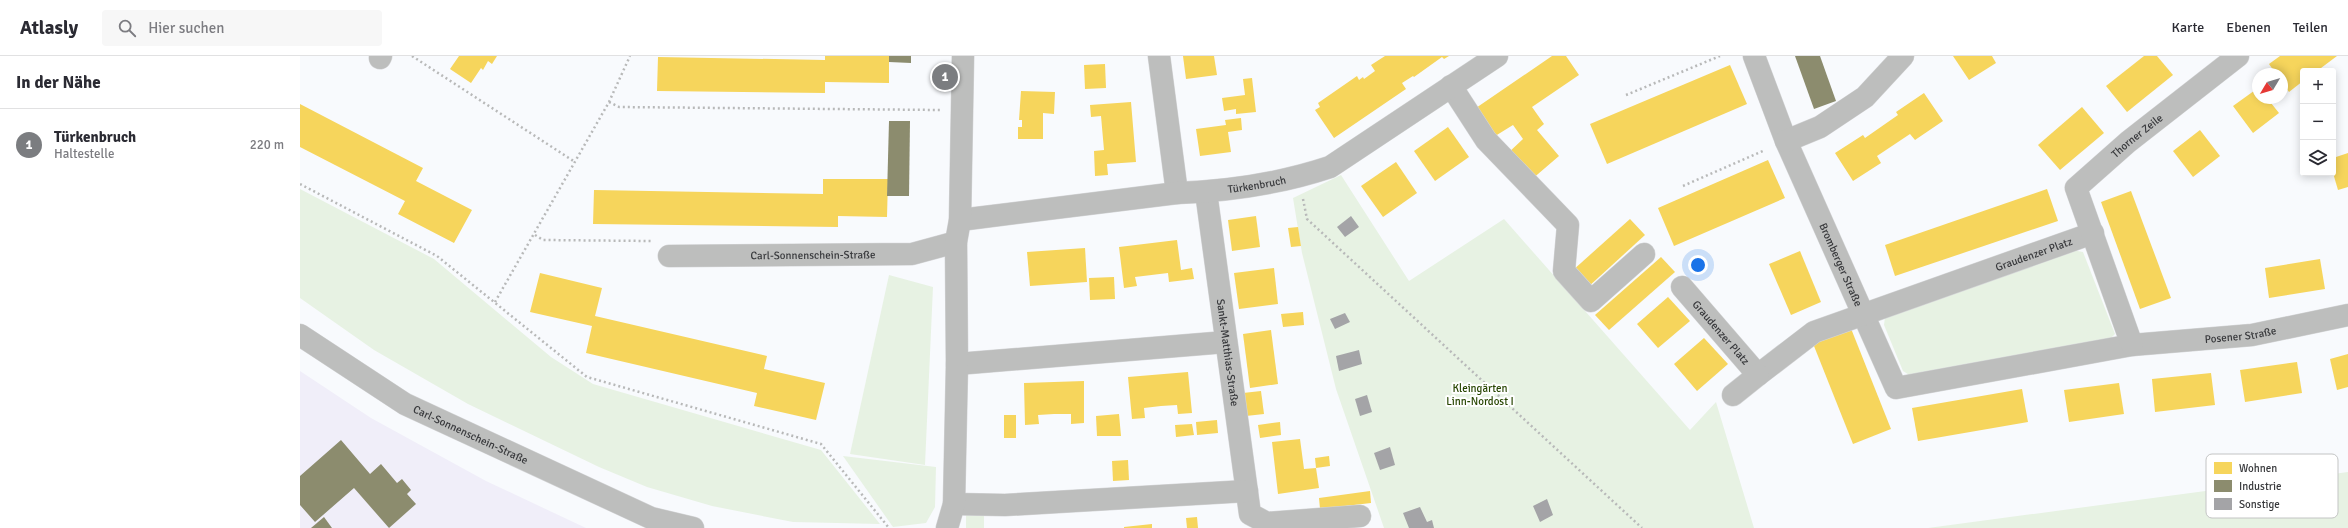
<!DOCTYPE html>
<html lang="de">
<meta charset="utf-8">
<style>
:root{--surface:#fff;--page:#f7f7f7;--text:#2b2b33;--muted:#7c7c81;--line:#e1e1e2;--accent:#7b7d80}
body{margin:0;font-family:Signika,sans-serif;background:var(--page);color:var(--text)}
.controls{position:absolute;right:12px;top:12px;display:grid;overflow:hidden;border-radius:4px;box-shadow:0 2px 10px #0003}
.controls button{width:36px;height:36px;display:grid;place-items:center;padding:0;border:0;border-bottom:1px solid var(--line);background:var(--surface);color:var(--text);font:20px sans-serif}
.compass{position:absolute;left:1952px;top:12px;width:36px;height:36px;border-radius:50%;background:var(--surface);box-shadow:0 2px 10px #0003;rotate:232deg}
.you{position:absolute;left:1398px;top:209px;width:14px;height:14px;margin:-10px;border:3px solid #fff;border-radius:50%;background:#1a73e8;box-shadow:0 0 0 6px #1a73e833}
.badge{display:grid;place-items:center;width:26px;height:26px;border-radius:50%;background:var(--accent);color:#fff;font-size:13px;font-weight:700}
.pin{position:absolute;translate:-50% -50%;border:2px solid #fff;box-shadow:0 1px 4px #0006}
.list{margin:0;padding:0;list-style:none}
h2{display:flex;justify-content:space-between;align-items:center;height:52px;margin:0;padding:0 16px;font-size:17px}
h2 small{font-size:13px;font-weight:400;color:var(--muted)}
.list li{display:grid;grid-template-columns:26px 1fr auto;gap:12px;align-items:center;box-sizing:border-box;height:72px;padding:0 16px;border-top:1px solid var(--line)}
.list b{display:block;font-size:15px;white-space:nowrap}
.list p{margin:0;font-size:13px;white-space:nowrap;color:var(--muted)}
.list em{font-size:13px;font-style:normal;color:var(--muted)}
.icon{flex:none;width:22px;height:22px;fill:none;stroke:currentColor;stroke-width:2;stroke-linecap:round;stroke-linejoin:round}
.map{position:relative;flex:none;width:2048px;height:472px;overflow:hidden}
header{display:flex;align-items:center;gap:24px;box-sizing:border-box;height:56px;padding:0 20px;background:var(--surface);border-bottom:1px solid var(--line)}
header strong{font-size:19px}
nav{display:flex;gap:22px;margin-inline-start:auto;font-size:14px}
.search{width:280px;height:36px;background:var(--page);display:flex;align-items:center;gap:10px;box-sizing:border-box;padding:0 14px;border-radius:4px;color:var(--muted);font-size:15px}
main{display:flex}
aside{flex:1;background:var(--surface)}
.map>svg:first-child{display:block}
</style>
<header>
<strong>Atlasly</strong>
<div class="search"><svg class="icon" aria-label="search" viewBox="0 0 24 24"><circle cx="10" cy="10" r="6"/><path d="M15 15l6 6"/></svg>Hier suchen</div>
<nav><a>Karte</a><a>Ebenen</a><a>Teilen</a></nav>
</header>
<main>
<aside>
<h2>In der Nähe<small></small></h2>
<ul class="list">
<li><span class="badge">1</span><div><b>Türkenbruch</b><p>Haltestelle</p></div><em>220 m</em></li>
</ul>
</aside>
<div class="map">
<svg width="2048" height="472" viewBox="0 0 2048 472">
<rect width="100%" height="100%" fill="#f8fafd"/>
<!-- industrial -->
<path fill="#f0eef9" d="M0,315L71,362L186,425L286,472H0Z"/>
<!-- green -->
<g fill="#e7f2e3">
<path d="M1041,119L1109,225L1204,163L1390,374L1416,346L1454,472H1084L1036,333L1002,197L993,142Z"/>
<path d="M0,133L134,203L251,301L293,328L521,394L580,468L493,466L412,450L347,431L299,411L168,348L74,294L0,242Z"/>
<path d="M1772,194L1783,196L1815,278L1808,285L1611,320L1603,315L1584,269L1585,261Z"/>
<path d="M589,219L633,231L625,409L550,398Z"/>
<path d="M543,400L636,411L635,451L626,467L593,471Z"/>
<path d="M2048,416V472H1628Z"/>
<path d="M684,454V472H666V456Z"/>
</g>
<!-- homes -->
<g fill="#f6d55c">
<path d="M159,0H197L192,8L188,5L183,14L181,12L171,27L150,13Z"/>
<path d="M525,0H589V27L525,26V37L357,35L358,1L525,4Z"/>
<path d="M883,0H914L917,19L886,23Z"/>
<path d="M1085,0H1149L1144,3L1142,1L1114,21L1113,20L1102,27L1106,33L1034,82L1015,54L1020,51L1018,47L1057,20L1059,24L1063,21L1064,23L1075,15L1071,9Z"/>
<path d="M1252,0H1266L1279,19L1232,51L1244,68L1237,74L1259,100L1231,124L1207,98L1223,83L1213,69L1192,82L1173,54Z"/>
<path d="M1653,0H1692L1696,7L1669,24Z"/>
<path d="M1844,0H1857L1873,19L1827,56L1806,30Z"/>
<path d="M1980,0H2037L2017,15H2003V25L1989,36L1982,26V18H1976L1969,8Z"/>
<path d="M805,8L806,32L785,33L784,9Z"/>
<path d="M1430,9L1447,48L1307,108L1290,68Z"/>
<path d="M952,22L956,56L936,58V53L924,55L922,42L945,39L943,23Z"/>
<path d="M1958,32V42H1967L1979,57L1953,77L1933,50Z"/>
<path d="M721,35L755,36L754,58L743,57V83H718V71H722V64H719Z"/>
<path d="M1624,37L1643,65L1615,84L1610,78L1577,100L1581,107L1553,125L1535,97L1563,79L1565,82L1598,59L1596,56Z"/>
<path d="M831,46L836,106L807,108L808,119L795,120L794,95L804,94L801,60L791,61L790,49Z"/>
<path d="M0,48L123,112L116,125L172,154L154,187L98,158L105,145L0,91Z"/>
<path d="M1782,51L1804,77L1760,114L1738,89Z"/>
<path d="M941,62L942,74L928,76L931,96L900,100L896,73L926,69L925,64Z"/>
<path d="M1148,71L1169,101L1135,125L1114,95Z"/>
<path d="M1900,74L1920,100L1893,121L1873,95Z"/>
<path d="M2048,97V131L2038,134L2033,117V102Z"/>
<path d="M1468,104L1485,142L1374,190L1358,152Z"/>
<path d="M1096,106L1117,137L1083,161L1061,130Z"/>
<path d="M523,123H588L587,161L538,160V171L293,168L294,134L523,138Z"/>
<path d="M1747,133L1758,165L1595,220L1585,189Z"/>
<path d="M1831,135L1871,242L1840,253L1801,146Z"/>
<path d="M956,160L960,191L932,195L928,164Z"/>
<path d="M1330,163L1345,179L1287,232L1272,215Z"/>
<path d="M998,171L1001,190L991,191L988,172Z"/>
<path d="M877,184L881,214L892,212L894,223L869,226L868,217L835,221L837,230L824,232L819,191Z"/>
<path d="M785,192L787,226L730,230L727,196Z"/>
<path d="M1500,195L1521,246L1491,259L1469,208Z"/>
<path d="M1361,201L1375,216L1309,274L1295,259Z"/>
<path d="M2020,203L2025,233L1969,242L1965,212Z"/>
<path d="M974,212L978,248L939,253L934,217Z"/>
<path d="M240,217L302,232L295,260L467,300L464,313L525,327L516,364L454,350L457,337L286,297L292,270L230,256Z"/>
<path d="M814,221L815,243L790,244L789,222Z"/>
<path d="M1368,241L1390,265L1358,292L1337,268Z"/>
<path d="M1003,256L1004,269L983,271L981,258Z"/>
<path d="M1550,270L1591,373L1553,388L1512,285Z"/>
<path d="M971,274L978,328L950,332L943,278Z"/>
<path d="M1404,282L1428,308L1397,335L1374,308Z"/>
<path d="M2048,298V331L2037,334L2030,303Z"/>
<path d="M1997,306L2002,337L1945,346L1940,314Z"/>
<path d="M888,316L892,357L878,358L877,349L861,350L844,352L845,362L832,363L828,321Z"/>
<path d="M1911,317L1915,349L1855,356L1852,323Z"/>
<path d="M784,325V367L771,368V358H754L738,359L739,368L725,369L724,327Z"/>
<path d="M1819,327L1824,358L1769,366L1764,334Z"/>
<path d="M1722,333L1728,366L1618,385L1612,352Z"/>
<path d="M961,335L964,358L946,360L943,337Z"/>
<path d="M819,358L821,380H797L796,360Z"/>
<rect x="704" y="359" width="12" height="23"/>
<path d="M917,364L918,377L897,379L896,366Z"/>
<path d="M980,366L981,379L960,382L958,369Z"/>
<path d="M892,368L894,379L876,381L875,369Z"/>
<path d="M1000,383L1004,413L1016,412L1019,432L978,438L972,386Z"/>
<path d="M1029,400L1030,410L1016,412L1015,402Z"/>
<path d="M828,404L829,424L813,425L812,405Z"/>
<path d="M1070,435L1071,447L1020,453L1019,442Z"/>
<path d="M897,461L898,472H887L886,462Z"/>
<path d="M852,468V472H824V471Z"/>
</g>
<!-- industry -->
<g fill="#8c8c6e">
<path d="M589,0H611V7L589,6Z"/>
<path d="M1495,0H1520L1536,45L1514,53Z"/>
<path d="M589,65H610L609,140H587Z"/>
<path d="M41,384L70,418L81,408L97,427L102,423L111,434L107,438L116,448L89,472L54,432L15,466L0,449V420Z"/>
<path d="M24,461L32,472H11Z"/>
</g>
<!-- building -->
<g fill="#a4a4a7">
<path d="M1051,160L1059,171L1045,181L1037,171Z"/>
<path d="M1045,257L1050,266L1035,273L1030,263Z"/>
<path d="M1059,294L1062,308L1039,315L1036,300Z"/>
<path d="M1067,339L1072,356L1060,360L1055,343Z"/>
<path d="M1090,391L1095,409L1080,414L1074,397Z"/>
<path d="M1247,443L1253,459L1240,466L1233,450Z"/>
<path d="M1120,451L1127,466L1132,464L1134,472H1109L1103,457Z"/>
</g>
<g fill="none" stroke-linecap="round" stroke-linejoin="round">
<!-- minor casing -->
<g stroke="#d6d7d9" stroke-width="23">
<g id="minor">
<path d="M859,0L877,137"/>
<path id="s1" d="M1454,0L1486,85L1596,332L1832,289L1952,279L2048,259"/>
<path d="M80,2L81,0"/>
<path d="M1151,30L1186,84L1268,169L1264,215L1291,245L1344,198"/>
<path d="M1486,85L1520,71L1565,41L1603,0"/>
<path id="s2" d="M906,136L950,458L967,467L1060,460"/>
<path id="s3" d="M660,164L877,137C929,135 982,127 1030,111L1197,0"/>
<path id="s4" d="M369,200L612,198L656,186"/>
<path id="s5" d="M1382,231L1458,319L1514,276L1793,177"/>
<path id="s6" d="M0,279L105,348L351,462L393,472"/>
<path id="s7" d="M1832,289L1776,132L1828,86L1938,0"/>
<path d="M657,308L926,286"/>
<path d="M1433,339L1458,319"/>
<path d="M654,448L705,449L947,435"/>
<path d="M647,472L654,448L657,308L656,186L660,164L663,0"/>
</g>
</g>
<!-- path -->
<g stroke="#b8b9b9" stroke-width="2.5" stroke-dasharray="2 3" stroke-linecap="butt">
<path d="M112,0L275,106"/>
<path d="M1326,39L1420,0"/>
<path d="M309,46L319,51L640,54"/>
<path d="M0,128L137,200L287,321L521,388L589,472"/>
<path d="M1383,130L1465,94"/>
<path d="M1003,143L1007,163L1342,472"/>
<path d="M235,179L243,184L351,185"/>
<path d="M195,246L309,46L330,0"/>
</g>
<!-- minor -->
<use href="#minor" stroke="#bdbebd" stroke-width="22"/>
</g>
<g text-anchor="middle" dominant-baseline="central" stroke-width="4" stroke-linejoin="round" paint-order="stroke">
<!-- street labels -->
<g font-size="11" fill="#38393c" stroke="#fff">
<text stroke="none"><textPath href="#s7" startOffset="247">Thorner Zeile</textPath></text>
<text stroke="none"><textPath href="#s3" startOffset="299">Türkenbruch</textPath></text>
<text stroke="none"><textPath href="#s5" startOffset="420">Graudenzer Platz</textPath></text>
<text stroke="none"><textPath href="#s4" startOffset="144">Carl-Sonnenschein-Straße</textPath></text>
<text stroke="none"><textPath href="#s1" startOffset="226">Bromberger Straße</textPath></text>
<text stroke="none"><textPath href="#s5" startOffset="60">Graudenzer Platz</textPath></text>
<text stroke="none"><textPath href="#s1" startOffset="710">Posener Straße</textPath></text>
<text stroke="none"><textPath href="#s2" startOffset="162">Sankt-Matthias-Straße</textPath></text>
<text stroke="none"><textPath href="#s6" startOffset="198">Carl-Sonnenschein-Straße</textPath></text>
</g>
<!-- park labels -->
<g font-size="11" fill="#274501" stroke="#fff">
<text x="1180" y="332">Kleingärten<tspan x="1180" dy="13">Linn-Nordost I</tspan></text>
</g>
</g>
<!-- legend -->
<rect x="1906" y="398" width="132" height="64" rx="6" fill="#fff" stroke="#c3c4c4" stroke-width="1"/>
<rect x="1914" y="406" width="18" height="12" fill="#f6d55c"/>
<rect x="1914" y="424" width="18" height="12" fill="#8c8c6e"/>
<rect x="1914" y="442" width="18" height="12" fill="#a4a4a7"/>
<g font-size="11" fill="#38393c">
<text x="1939" y="416">Wohnen</text>
<text x="1939" y="434">Industrie</text>
<text x="1939" y="452">Sonstige</text>
</g>
</svg>
<div class="controls">
<button>+</button>
<button>−</button>
<button><svg class="icon" aria-label="layers" viewBox="0 0 24 24"><path d="M12 4l9 5-9 5-9-5zM3 14l9 5 9-5"/></svg></button>
</div>
<svg class="compass" viewBox="-18 -18 36 36"><path d="M0-13l5 13h-10z" fill="#e53935"/><path d="M0 13l5-13h-10z" fill="#7c7c81"/></svg>
<div class="you"></div>
<div class="pin badge" style="left:645px;top:21px">1</div>
</div>
</main>
